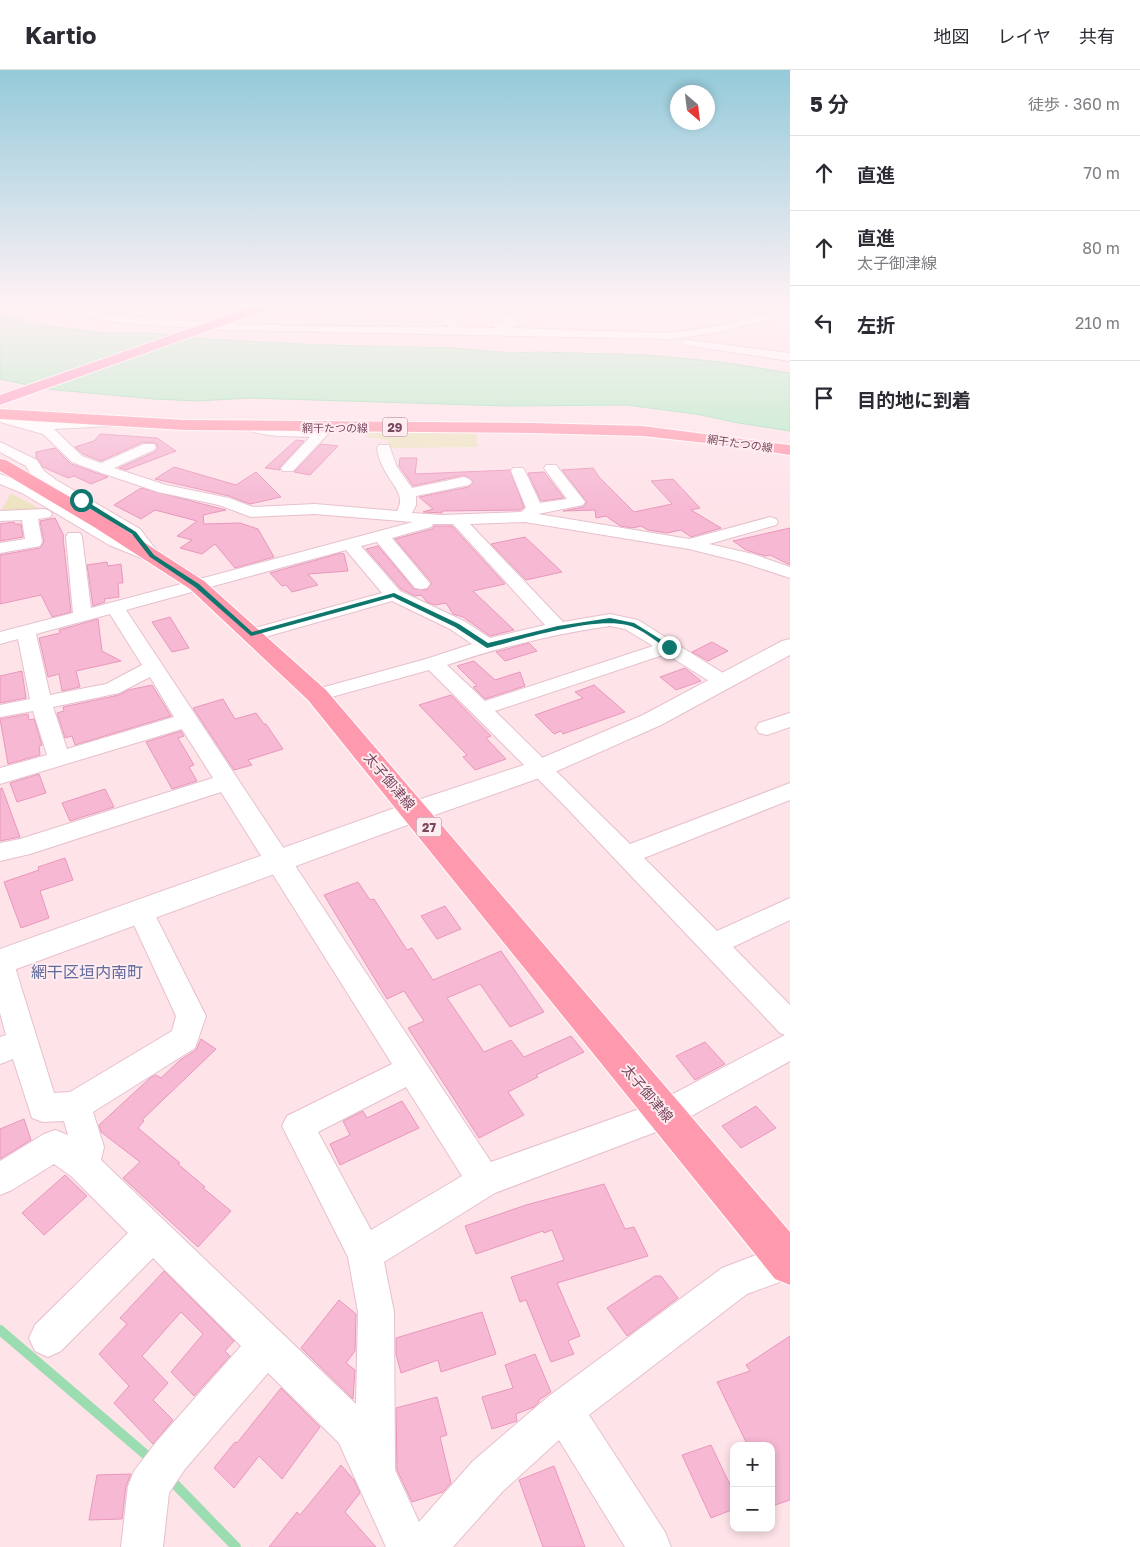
<!DOCTYPE html>
<html lang="ja">
<meta charset="utf-8">
<style>
:root{--surface:#fff;--page:#f7f7f7;--text:#2b2b33;--muted:#7c7c81;--line:#e1e1e2}
body{margin:0;font-family:"Golos Text","Noto Sans JP",sans-serif;background:var(--page);color:var(--text)}
.controls{position:absolute;right:15px;bottom:15px;display:grid;overflow:hidden;border-radius:10px;box-shadow:0 2px 8px #0003}
.controls button{width:45px;height:45px;display:grid;place-items:center;padding:0;border:0;border-bottom:1px solid var(--line);background:var(--surface);color:var(--text);font:25px sans-serif}
.compass{position:absolute;left:670px;top:15px;width:45px;height:45px;border-radius:50%;background:var(--surface);box-shadow:0 2px 8px #0003;rotate:152deg}
.stop{position:absolute;width:15px;height:15px;margin:-11px;border:4px solid #0f766e;border-radius:50%;background:#fff}
.stop.end{background:#0f766e;border-color:#fff;box-shadow:0 1px 5px #0008}
.list{margin:0;padding:0;list-style:none}
h2{display:flex;justify-content:space-between;align-items:center;height:65px;margin:0;padding:0 20px;font-size:21px}
h2 small{font-size:16px;font-weight:400;color:var(--muted)}
.list li{display:grid;grid-template-columns:32px 1fr auto;gap:15px;align-items:center;box-sizing:border-box;height:75px;padding:0 20px;border-top:1px solid var(--line)}
.list b{display:block;font-size:19px;white-space:nowrap}
.list p{margin:0;font-size:16px;white-space:nowrap;color:var(--muted)}
.list em{font-size:16px;font-style:normal;color:var(--muted)}
.icon{flex:none;width:28px;height:28px;fill:none;stroke:currentColor;stroke-width:2;stroke-linecap:round;stroke-linejoin:round}
.map{position:relative;flex:none;width:790px;height:1477px;overflow:hidden}
header{display:flex;align-items:center;gap:30px;box-sizing:border-box;height:70px;padding:0 25px;background:var(--surface);border-bottom:1px solid var(--line)}
header strong{font-size:24px}
nav{display:flex;gap:28px;margin-inline-start:auto;font-size:18px}
main{display:flex}
aside{flex:1;background:var(--surface)}
.map>svg:first-child{display:block}
</style>
<header>
<strong>Kartio</strong>
<nav><a>地図</a><a>レイヤ</a><a>共有</a></nav>
</header>
<main>
<div class="map">
<svg width="790" height="1477" viewBox="0 0 790 1477">
<rect width="100%" height="100%" fill="#fee3e9"/>
<!-- green -->
<g fill="#ede3c0">
<path d="M366,363H476L478,377L388,378V370L365,367Z"/>
<path d="M11,423L44,441L0,443Z"/>
</g>
<!-- water -->
<path fill="#b6eac6" stroke="#9bdcb0" d="M0,242L32,254L103,263H149L207,269L320,275L453,278L512,283L537,282L646,285L721,292L790,303V361L739,353L696,344L626,335L507,336L249,328L198,331L154,329L47,319L0,309Z"/>
<g fill="none" stroke-linecap="round" stroke-linejoin="round">
<!-- stream -->
<g stroke="#9bdcb0" stroke-width="10">
<path d="M0,1260L152,1390"/>
<path d="M169,1408L236,1477"/>
</g>
</g>
<!-- building -->
<g fill="#f6b8d3" stroke="#ea97bc">
<path d="M100,364L157,368L176,381L126,400L119,398L155,382L158,378L156,373L143,372L101,391L83,384L75,377L94,371Z"/>
<path d="M296,370L304,371L280,397V400L265,398Z"/>
<path d="M321,374L338,376L310,405L294,402Z"/>
<path d="M55,378L71,394L108,407L91,414L74,406L68,408L43,397L36,387V382Z"/>
<path d="M400,388H417L415,404L510,400L524,437L520,440L442,441V443L423,442L433,439L419,427L469,417L473,411L464,405L413,416L399,396Z"/>
<path d="M174,397L236,415L256,402L281,427L250,434L229,426L155,409Z"/>
<path d="M593,398L599,407L634,442L672,434L651,411L673,409L700,438L691,440L721,458L691,467L681,460L667,463L648,460L641,456L632,458L620,456L606,446L596,448L595,440L563,441L583,437L587,432L562,400Z"/>
<path d="M544,402L564,428L541,431L528,403Z"/>
<path d="M141,418L226,440L203,445L204,454L240,453L258,459L274,487L235,498L215,474L202,484L180,478L192,470L177,466L197,451L155,440L141,449L114,435Z"/>
<path d="M55,448L64,466L63,467L71,542L52,547L41,525L0,534V485L40,478L44,472L40,451Z"/>
<path d="M14,452L15,454H21L23,467L0,471V454Z"/>
<path d="M434,456H452L505,514L473,521L514,560L490,566L463,547L453,544L446,533L435,535L427,532L421,525L415,526L401,519L366,479L378,476L414,519L427,520L432,513L395,469L432,459Z"/>
<path d="M790,458V495L770,485L765,486L746,480L733,471Z"/>
<path d="M525,467L562,502L526,510L491,474Z"/>
<path d="M341,483L344,484L348,501L308,504L318,515L292,522L286,515L282,516L270,503Z"/>
<path d="M107,492L108,496L121,494L123,513H118L119,527L104,529L105,532L93,536L87,495Z"/>
<path d="M170,547L189,578L172,582L152,552Z"/>
<path d="M98,549L102,581L121,591L76,601L80,617L62,621L59,604L48,607L39,568L60,563L59,560Z"/>
<path d="M712,572L728,581L708,591L692,582Z"/>
<path d="M529,573L537,581L505,591L496,582Z"/>
<path d="M474,591L495,610L520,602L525,616L485,629L473,617L477,616L457,596Z"/>
<path d="M685,598L701,611L676,620L660,607Z"/>
<path d="M22,601L26,628L0,633V606Z"/>
<path d="M152,615L171,646L75,675L72,666L65,668L57,643L64,641L63,637L119,625L128,620Z"/>
<path d="M594,615L625,642L563,664L561,661L554,664L535,645L583,628L575,622Z"/>
<path d="M451,625L491,666L486,668L506,689L475,700L463,687L467,685L419,635Z"/>
<path d="M223,629L235,649L256,643L264,654H266L283,679L248,690L252,695L234,700L193,638Z"/>
<path d="M28,644L29,650L34,649L42,675L39,676L40,685L8,694L0,649Z"/>
<path d="M181,661L184,666L178,668L194,695L189,697L197,711L172,719L146,672Z"/>
<path d="M39,704L46,723L17,732L10,713Z"/>
<path d="M2,718L20,767L0,771V719Z"/>
<path d="M105,719L114,737L70,751L62,733Z"/>
<path d="M65,788L73,810L40,821L49,848L21,858L4,812L39,800L38,797Z"/>
<path d="M358,812L370,830L374,829L407,880L412,878L433,910L501,881L513,898L544,942L510,957L480,914L447,928L484,982L511,970L524,987L571,966L584,982L536,1005L538,1007L508,1022L524,1045L479,1068L408,958L424,951L404,921L387,929L324,825Z"/>
<path d="M445,836L461,859L437,869L421,846Z"/>
<path d="M201,969L216,979L142,1050L144,1051L138,1058L180,1093L178,1094L205,1117L203,1118L231,1141L198,1177L123,1108L140,1092L101,1062L99,1055L150,1008L156,1005L161,1008L180,990L196,980Z"/>
<path d="M705,972L725,994L695,1010L676,986Z"/>
<path d="M402,1031L419,1058L340,1095L330,1074L350,1065L343,1051L363,1041L367,1048Z"/>
<path d="M756,1036L776,1058L741,1078L722,1056Z"/>
<path d="M24,1049L31,1070L0,1089V1059Z"/>
<path d="M65,1105L87,1126L44,1165L22,1143Z"/>
<path d="M604,1114L625,1159L634,1157L648,1186L557,1213L580,1266L568,1271L574,1284L551,1292L526,1230L520,1232L511,1207L564,1190L552,1160L544,1163L543,1161L476,1184L465,1156L526,1135Z"/>
<path d="M164,1201L234,1271L225,1281L230,1286L194,1326L171,1302L203,1264L181,1242L142,1286L168,1313L153,1330L173,1350L153,1374L114,1333L129,1316L99,1284L127,1254L120,1248Z"/>
<path d="M655,1206H661L678,1228L627,1266L607,1238Z"/>
<path d="M339,1230L356,1244L355,1281L346,1293L355,1300L353,1329L301,1278Z"/>
<path d="M482,1242L496,1284L441,1302L438,1290L401,1303L396,1284V1268Z"/>
<path d="M790,1266V1430L775,1435L771,1427V1376H748L717,1312L750,1301L746,1295Z"/>
<path d="M535,1284L551,1322L539,1330V1332L534,1337L516,1344L517,1351L492,1359L482,1327L513,1318L505,1295Z"/>
<path d="M281,1318L320,1357L282,1409L259,1386L234,1418L214,1398L235,1372L237,1373Z"/>
<path d="M437,1327L447,1365L440,1367L451,1413L443,1422L412,1432L397,1400L396,1338Z"/>
<path d="M711,1375L734,1423V1439L711,1448L682,1385Z"/>
<path d="M341,1395L354,1410L360,1423L345,1442L376,1477H269L297,1442L300,1445Z"/>
<path d="M554,1396L585,1477H543L519,1410Z"/>
<path d="M131,1404L126,1416L122,1449L89,1450L97,1405Z"/>
</g>
<g fill="none" stroke-linecap="round" stroke-linejoin="round">
<!-- minor casing -->
<g stroke="#e6c0cd" stroke-width="2">
<g id="minor">
<path d="M45,235H61L126,247V243L153,235H169L168,237L133,247C238,257 344,256 449,257L423,235H434L457,253L459,255L457,257L496,258L492,255L494,253L505,252L484,235H496L520,253L510,258L671,263L716,256L790,238V244L716,263L671,269L224,260L111,252L46,237Z"/>
<path d="M227,235H244L248,238L243,241L228,237Z"/>
<path d="M364,235H377L378,237L373,240L330,245L325,242L330,239Z"/>
<path d="M688,270L790,283V291L684,275L682,273L684,271Z"/>
<path d="M0,344L35,352L115,349L117,352L115,355L110,356L54,359L82,386L101,393L144,374H154L156,377L154,380L114,398L166,415L229,428L253,437L315,434L397,441C406,425 393,416 385,401C381,394 378,386 377,378L379,375H389L397,397L412,418L464,407L469,409L472,412L469,415L416,426V435L412,443L442,445L521,442L526,438L511,401L513,398H523L525,401L540,433L567,429L544,398L546,395H556L585,432L583,435L538,444L689,469L770,447L776,449L778,452L776,455L709,474L753,484L790,497V508L741,492L689,479L525,452L470,454L563,552L610,544L638,550L731,608L734,612L731,616L724,618L717,616L666,584L495,641L630,774L790,713V730L644,788L717,861L790,828V850L733,877L790,935V991L677,1054L495,1123L384,1192L394,1242L395,1400L419,1452L473,1391L549,1326L722,1198L790,1172V1208L747,1224L589,1345L665,1462L671,1477H625L559,1370L503,1421L453,1477H386L339,1373L268,1303L185,1399L169,1423L163,1477H121L128,1416L134,1401L157,1371L241,1276L153,1188L61,1281L48,1287L35,1281L29,1268L35,1255L128,1163L71,1106L54,1094L12,1120L0,1125V1091L44,1064L55,1060L68,1065L64,1051L43,1052L32,1048L13,989L0,994V967L6,965L0,943V883L10,886L14,894L54,1023L70,1022L172,961L176,946L128,842L132,835L141,832L150,835L206,946L195,978L93,1042L104,1077L101,1090L356,1334L358,1242L348,1187L282,1056L287,1046L392,994L221,722L30,784L0,791V773L20,769L213,708L182,659L0,714V698L47,685L33,641L0,647V635L30,629L18,569L0,574V562L73,543L66,467L68,463H80L82,467L91,538L413,452L315,444L251,447L219,435L158,422L96,401L72,392L43,364L0,352ZM433,454H453L545,555L490,568L464,551L400,521L361,476L377,472L415,518L421,519L427,518L430,514L427,510L392,468L431,457ZM346,480L382,523L244,561L241,565L244,569L251,571L258,569L392,531L450,559L472,574L426,589L310,621L307,625L310,629L317,631L429,600L561,732L780,963L785,965L656,1033L491,1092L126,540ZM110,544L142,595L106,614L50,625L36,564ZM610,556L625,559L653,576L485,631L447,595C500,577 554,564 610,556ZM150,607L174,647L67,679L53,637L119,623ZM406,1017L462,1106L371,1160L318,1062Z"/>
<path d="M251,352L265,356L321,360L328,364L293,401H283L281,398L310,367C295,366 253,368 244,356Z"/>
<path d="M0,372L37,390L43,400L56,410L140,459L161,486L158,490L152,491L146,490L109,475L22,423L0,414V404L32,417L121,467L132,472L128,467L32,406L26,396L0,382Z"/>
<path d="M44,439L50,441L52,444L50,447L38,449L42,472L40,476L0,483V473L25,469L22,450L0,451V441Z"/>
<path d="M790,643V657L767,665L759,663L756,658L759,653Z"/>
</g>
</g>
<!-- tertiary casing -->
<g stroke="#e6c0cd" stroke-width="2">
<path id="tertiary" d="M790,569V585L661,655L548,705L426,748L0,905V879L406,734L530,693L643,645L782,571Z"/>
</g>
<!-- primary casing -->
<g stroke="#fff" stroke-width="2">
<g id="primary">
<path d="M0,339L185,350L532,353L643,356L790,375V385L732,376L643,366L532,363L185,360L0,349Z"/>
<path d="M0,389L6,390L108,449L204,511L326,620L790,1162V1215L775,1209L308,630L190,519L94,457L0,401Z"/>
</g>
</g>
<!-- trunk casing -->
<g stroke="#fff" stroke-width="2">
<path id="trunk" d="M257,235H274L272,238L0,335V325Z"/>
</g>
<!-- minor -->
<use href="#minor" fill="#fff" fill-rule="evenodd"/>
<!-- tertiary -->
<use href="#tertiary" fill="#fff" fill-rule="evenodd"/>
<!-- primary -->
<use href="#primary" fill="#ff9aae" fill-rule="evenodd"/>
<!-- trunk -->
<use href="#trunk" fill="#fe98bf" fill-rule="evenodd"/>
</g>
<!-- sky -->
<linearGradient id="sky" x2="0" y2="1"><stop stop-color="#94cada"/><stop offset="0.53" stop-color="#fff2f5"/><stop offset="1" stop-color="#fff2f5" stop-opacity="0"/></linearGradient>
<rect width="790" height="442" fill="url(#sky)"/>
<!-- route -->
<path fill="#0f766e" d="M79,429H83L136,462L154,485L199,514L252,562L394,523L459,554L488,573L558,556L610,548L634,553L673,577L667,578C655,571 641,558 627,555C592,547 523,569 487,578L455,557L393,527L251,566L195,517L150,487L132,464L79,432Z"/>
<g text-anchor="middle" dominant-baseline="central" stroke-width="4" stroke-linejoin="round" paint-order="stroke">
<!-- far-street labels -->
<g font-size="11" fill="#79475e" stroke="#ffecf0">
<text x="335" y="357">網干たつの線</text>
<text transform="translate(740 373) rotate(8)">網干たつの線</text>
</g>
<!-- shield labels -->
<g fill="#ffecf0" stroke="#a1788a" stroke-width="1">
<rect x="382.5" y="347.5" width="25" height="19" rx="4"/>
<rect x="416.5" y="747.5" width="25" height="19" rx="4"/>
</g>
<g font-size="12" font-weight="bold" fill="#79475e">
<text x="395" y="357">29</text>
<text x="429" y="757">27</text>
</g>
<!-- street labels -->
<g font-size="14" fill="#79475e" stroke="#ffecf0">
<text transform="translate(390 711) rotate(50)">太子御津線</text>
<text transform="translate(648 1023) rotate(50)">太子御津線</text>
</g>
<!-- quarter labels -->
<g font-size="16" fill="#616b9d" stroke="#ffecf0">
<text x="87" y="902">網干区垣内南町</text>
</g>
</g>
</svg>
<div class="controls">
<button>+</button>
<button>−</button>
</div>
<svg class="compass" viewBox="-18 -18 36 36"><path d="M0-13l5 13h-10z" fill="#e53935"/><path d="M0 13l5-13h-10z" fill="#7c7c81"/></svg>
<div class="stop" style="left:81px;top:430px"></div>
<div class="stop end" style="left:669px;top:577px"></div>
</div>
<aside>
<h2>5 分<small>徒歩 · 360 m</small></h2>
<ul class="list">
<li><svg class="icon" aria-label="ahead" viewBox="0 0 24 24"><path d="M12 20V5M6 11l6-6 6 6"/></svg><div><b>直進</b></div><em>70 m</em></li>
<li><svg class="icon" aria-label="ahead" viewBox="0 0 24 24"><path d="M12 20V5M6 11l6-6 6 6"/></svg><div><b>直進</b><p>太子御津線</p></div><em>80 m</em></li>
<li><svg class="icon" aria-label="left" viewBox="0 0 24 24"><path d="M17 20v-9H6M10 6l-5 5 5 5"/></svg><div><b>左折</b></div><em>210 m</em></li>
<li><svg class="icon" aria-label="arrive" viewBox="0 0 24 24"><path d="M6 21V4h12l-3 4 3 4H6"/></svg><div><b>目的地に到着</b></div></li>
</ul>
</aside>
</main>
